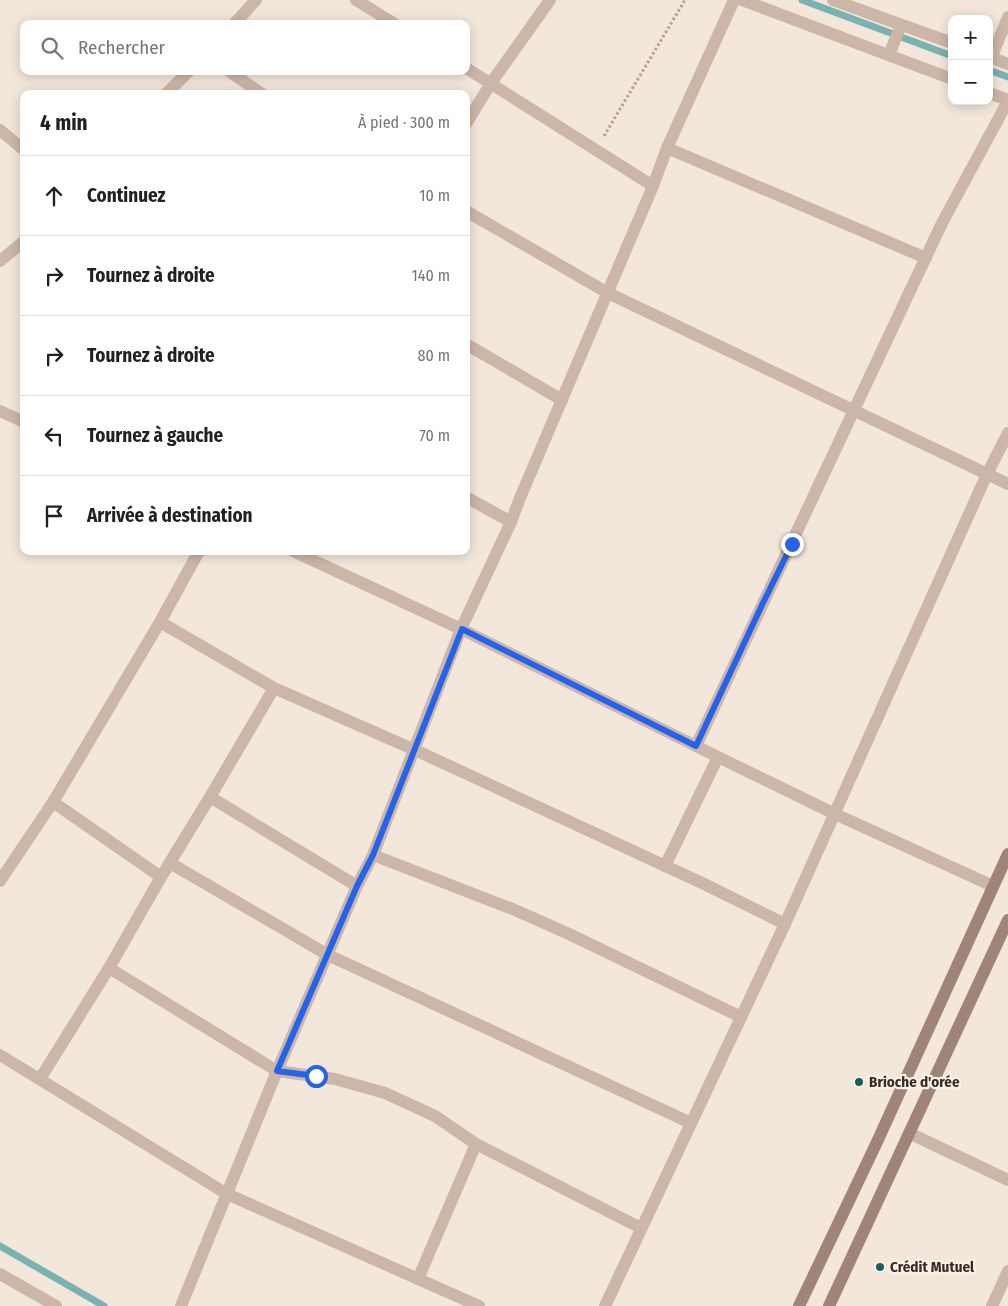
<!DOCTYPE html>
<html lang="fr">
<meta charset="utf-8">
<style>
:root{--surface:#fff;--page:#f2f2f2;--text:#202124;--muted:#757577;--line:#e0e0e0}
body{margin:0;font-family:"Fira Sans Condensed",sans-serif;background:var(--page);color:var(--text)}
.controls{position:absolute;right:15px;top:15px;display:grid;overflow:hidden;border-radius:10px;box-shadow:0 2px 12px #0003}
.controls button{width:45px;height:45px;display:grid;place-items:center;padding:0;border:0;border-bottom:1px solid var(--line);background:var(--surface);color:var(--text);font:25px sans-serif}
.stop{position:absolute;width:15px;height:15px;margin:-11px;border:4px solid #2563eb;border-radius:50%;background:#fff}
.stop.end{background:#2563eb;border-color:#fff;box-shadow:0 1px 5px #0008}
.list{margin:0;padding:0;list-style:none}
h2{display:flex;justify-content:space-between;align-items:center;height:65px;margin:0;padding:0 20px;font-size:21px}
h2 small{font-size:16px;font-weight:400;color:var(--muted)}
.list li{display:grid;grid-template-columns:32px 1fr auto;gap:15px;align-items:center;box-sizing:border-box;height:80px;padding:0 20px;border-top:1px solid var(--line)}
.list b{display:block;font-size:19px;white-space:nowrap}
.list em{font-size:16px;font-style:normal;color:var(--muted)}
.icon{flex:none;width:28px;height:28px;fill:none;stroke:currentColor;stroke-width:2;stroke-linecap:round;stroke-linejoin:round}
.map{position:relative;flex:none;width:1008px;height:1306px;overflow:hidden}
.search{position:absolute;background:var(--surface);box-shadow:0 2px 12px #0003;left:20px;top:20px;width:450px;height:55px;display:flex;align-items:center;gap:12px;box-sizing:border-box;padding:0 18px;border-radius:10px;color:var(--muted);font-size:19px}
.panel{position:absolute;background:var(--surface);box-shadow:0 2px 12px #0003;left:20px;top:90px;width:450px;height:465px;border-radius:10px}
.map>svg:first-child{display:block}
</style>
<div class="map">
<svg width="1008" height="1306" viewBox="0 0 1008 1306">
<rect width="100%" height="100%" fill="#f3e7dc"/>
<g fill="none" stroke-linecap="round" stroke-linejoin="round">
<!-- stream -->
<g stroke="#7ab2b1" stroke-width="7">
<path d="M802,0L952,56"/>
<path d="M989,70L1008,77"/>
<path d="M0,1246L104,1306"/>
</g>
<!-- path -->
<path stroke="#b8a091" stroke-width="3" stroke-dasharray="2.5 2.5" stroke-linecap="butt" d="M604,136L685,0"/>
<!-- street -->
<g stroke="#ccb6a7" stroke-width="12">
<path d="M356,0L395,24"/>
<path d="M742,0L952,79"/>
<path d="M833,0L952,43"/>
<path d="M234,24L256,0"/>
<path d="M889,55L901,25"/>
<path d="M989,57L1008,64"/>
<path d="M991,58L1008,17"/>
<path d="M466,68L653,186"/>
<path d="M229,71L262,94"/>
<path d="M989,93L1008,100"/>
<path d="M166,94L189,71"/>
<path d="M466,124L491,83L550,0"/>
<path d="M0,130L24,150"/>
<path d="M667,148L926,258"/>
<path d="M466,211L608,293L1008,484"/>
<path d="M0,261L24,241"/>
<path d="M466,344L562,400"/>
<path d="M0,411L24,422"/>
<path d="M466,497L511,522"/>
<path d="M293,551L461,629L718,757L835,814L993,886"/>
<path d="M160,622L274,688L415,750L700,882L785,924"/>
<path d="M696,746L942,223L1008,101"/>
<path d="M210,797L357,886"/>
<path d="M53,802L161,877"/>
<path d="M373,855L515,910L569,934L741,1017"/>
<path d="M170,863L328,955L691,1123"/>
<path d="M665,866L718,757"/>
<path d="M0,881L53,802L160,622L199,551"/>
<path d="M109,968L277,1071L335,1079L385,1093L435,1116L476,1144L641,1228"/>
<path d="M0,1055L227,1194L479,1306"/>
<path d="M40,1079L109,968L161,877L210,797L274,688"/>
<path d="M909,1133L1008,1180"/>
<path d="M0,1274L56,1306"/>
<path d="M418,1279L476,1144"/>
<path d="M181,1306L277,1071L357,886L373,855L461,629L511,522L520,498L653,186L667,148L734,0"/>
<path d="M605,1306L785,924L987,474L1008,433"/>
<path d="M992,1306L1008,1271"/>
</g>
<!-- secondary -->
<g stroke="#a08478" stroke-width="12">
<path d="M799,1306L877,1142L1008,854"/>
<path d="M829,1306L1008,920"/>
</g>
</g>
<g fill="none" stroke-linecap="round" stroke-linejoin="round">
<!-- route -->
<path stroke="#2563eb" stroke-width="6" d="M316,1076L277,1071L357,886L373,855L462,629L696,746L762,605L792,544"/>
</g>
<!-- markers -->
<g fill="#1b5c5c" stroke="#fbf1e9" stroke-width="2">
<circle cx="859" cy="1082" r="5"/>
<circle cx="880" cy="1267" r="5"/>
</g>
<g text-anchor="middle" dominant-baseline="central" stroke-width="4.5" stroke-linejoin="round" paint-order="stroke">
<!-- poi labels -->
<g font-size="15" font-weight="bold" fill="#382c28" stroke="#fbf1e9" text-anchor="start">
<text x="869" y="1082">Brioche d'orée</text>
<text x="890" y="1267">Crédit Mutuel</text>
</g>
</g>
</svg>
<div class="controls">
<button>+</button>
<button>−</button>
</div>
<div class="stop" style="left:316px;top:1076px"></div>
<div class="stop end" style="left:792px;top:544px"></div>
<div class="search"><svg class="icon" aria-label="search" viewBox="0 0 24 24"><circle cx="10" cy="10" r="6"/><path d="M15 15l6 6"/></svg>Rechercher</div>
<section class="panel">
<h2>4 min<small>À pied · 300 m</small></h2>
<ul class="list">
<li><svg class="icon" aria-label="ahead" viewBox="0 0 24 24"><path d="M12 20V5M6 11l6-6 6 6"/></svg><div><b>Continuez</b></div><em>10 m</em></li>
<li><svg class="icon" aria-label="right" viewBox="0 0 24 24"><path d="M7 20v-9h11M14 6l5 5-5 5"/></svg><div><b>Tournez à droite</b></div><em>140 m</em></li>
<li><svg class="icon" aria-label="right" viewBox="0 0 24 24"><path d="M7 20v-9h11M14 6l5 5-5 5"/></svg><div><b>Tournez à droite</b></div><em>80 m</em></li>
<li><svg class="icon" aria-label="left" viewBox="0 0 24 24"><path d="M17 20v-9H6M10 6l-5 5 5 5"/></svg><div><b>Tournez à gauche</b></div><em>70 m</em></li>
<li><svg class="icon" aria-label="arrive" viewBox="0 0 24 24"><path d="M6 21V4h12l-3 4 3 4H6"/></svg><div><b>Arrivée à destination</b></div></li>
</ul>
</section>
</div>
